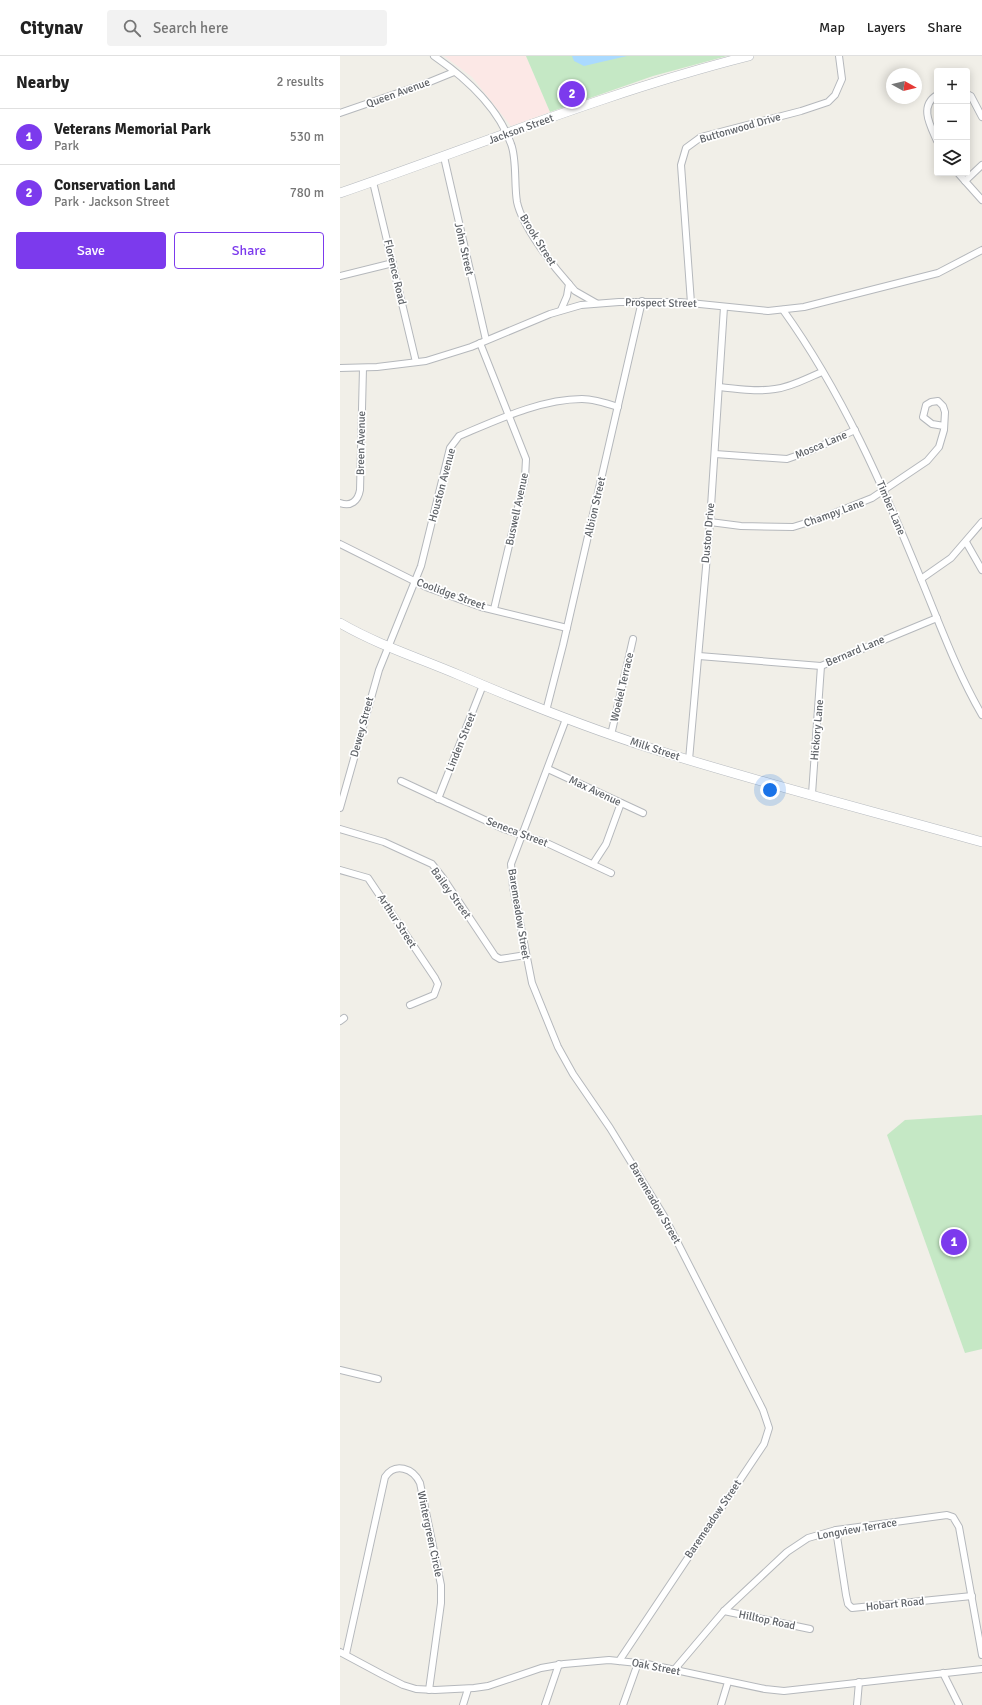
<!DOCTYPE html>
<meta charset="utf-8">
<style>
:root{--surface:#fff;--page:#f2f2f2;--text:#222;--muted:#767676;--line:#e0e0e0;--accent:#7c3aed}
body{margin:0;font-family:Signika,sans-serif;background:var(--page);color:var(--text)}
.controls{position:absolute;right:12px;top:12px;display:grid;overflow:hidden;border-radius:4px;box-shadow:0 2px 10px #0003}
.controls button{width:36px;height:36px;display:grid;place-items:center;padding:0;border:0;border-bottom:1px solid var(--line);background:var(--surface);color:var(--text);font:20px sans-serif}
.compass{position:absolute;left:546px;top:12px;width:36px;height:36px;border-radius:50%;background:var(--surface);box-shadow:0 2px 10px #0003;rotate:98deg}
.you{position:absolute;left:430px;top:734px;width:14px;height:14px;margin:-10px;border:3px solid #fff;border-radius:50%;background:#1a73e8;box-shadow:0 0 0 6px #1a73e833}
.badge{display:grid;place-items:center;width:26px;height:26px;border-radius:50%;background:var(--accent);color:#fff;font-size:13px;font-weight:700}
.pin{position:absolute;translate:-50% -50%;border:2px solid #fff;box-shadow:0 1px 4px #0006}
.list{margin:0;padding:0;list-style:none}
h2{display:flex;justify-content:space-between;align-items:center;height:52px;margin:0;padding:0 16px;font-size:17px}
h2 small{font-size:13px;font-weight:400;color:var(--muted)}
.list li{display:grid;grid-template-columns:26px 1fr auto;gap:12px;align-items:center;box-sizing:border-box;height:56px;padding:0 16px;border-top:1px solid var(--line)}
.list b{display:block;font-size:15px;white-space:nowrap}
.list p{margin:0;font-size:13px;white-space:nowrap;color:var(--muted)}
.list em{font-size:13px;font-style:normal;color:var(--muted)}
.actions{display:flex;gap:8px;padding:12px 16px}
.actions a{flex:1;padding:9px 0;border:1px solid var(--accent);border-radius:4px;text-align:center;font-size:14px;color:var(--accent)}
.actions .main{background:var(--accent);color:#fff}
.icon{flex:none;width:22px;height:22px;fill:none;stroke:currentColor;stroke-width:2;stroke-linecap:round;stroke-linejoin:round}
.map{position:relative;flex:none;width:642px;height:1649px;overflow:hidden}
header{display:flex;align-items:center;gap:24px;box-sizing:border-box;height:56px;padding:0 20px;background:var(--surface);border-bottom:1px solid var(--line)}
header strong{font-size:19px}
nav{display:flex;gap:22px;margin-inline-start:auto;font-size:14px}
.search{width:280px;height:36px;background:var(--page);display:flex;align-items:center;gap:10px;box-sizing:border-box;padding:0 14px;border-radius:4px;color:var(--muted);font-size:15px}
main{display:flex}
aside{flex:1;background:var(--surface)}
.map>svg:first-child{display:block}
</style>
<header>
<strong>Citynav</strong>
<div class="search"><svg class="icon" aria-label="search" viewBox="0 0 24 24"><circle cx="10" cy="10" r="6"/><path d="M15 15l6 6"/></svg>Search here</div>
<nav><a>Map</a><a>Layers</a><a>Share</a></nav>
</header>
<main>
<aside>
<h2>Nearby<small>2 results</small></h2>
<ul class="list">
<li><span class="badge">1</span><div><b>Veterans Memorial Park</b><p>Park</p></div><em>530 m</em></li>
<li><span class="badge">2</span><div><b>Conservation Land</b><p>Park · Jackson Street</p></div><em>780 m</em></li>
</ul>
<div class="actions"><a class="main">Save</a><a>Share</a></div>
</aside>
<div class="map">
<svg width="642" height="1649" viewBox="0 0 642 1649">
<rect width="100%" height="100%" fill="#f1efe8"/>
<!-- medical -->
<path fill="#fce8e6" d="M104,0H186L210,56L171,70L132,21Z"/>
<!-- green -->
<g fill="#c5e8c5">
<path d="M186,0H387L313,20L210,56Z"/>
<path d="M642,1059V1293L625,1297L547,1079L565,1064Z"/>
</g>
<!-- water -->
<path fill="#aadaff" d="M232,0H287L244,10L234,5Z"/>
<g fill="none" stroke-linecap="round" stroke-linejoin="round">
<!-- street casing -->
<g stroke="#b5b8bc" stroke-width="8">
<g id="street">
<path d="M94,0C126,22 158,51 171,88C177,103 174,129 177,146C182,170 212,209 229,228L227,240L221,254"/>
<path d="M627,38L631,40L642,61"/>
<path d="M597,39C579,50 590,69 597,85"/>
<path d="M0,57L87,27L114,16"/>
<path d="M104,101L146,284"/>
<path d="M618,117L625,125L642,109"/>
<path d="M625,125L642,144"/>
<path d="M33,126L76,306"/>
<path d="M0,220L53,207"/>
<path d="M229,228L235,235L256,247"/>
<path d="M351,247L341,109L346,92L361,81L461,55L488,46L495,39L502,23L499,0"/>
<path d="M443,254C502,336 543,430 581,523C600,569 617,616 642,659"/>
<path d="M140,287L186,403L185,422L154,553"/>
<path d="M0,312L37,311L86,305L131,291L210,258L241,249L279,246H340L428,255L464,251L598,217L642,194"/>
<path d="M379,331C397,333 417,336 435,333C452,331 467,322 482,316"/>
<path d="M375,398L447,403L470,395L515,374"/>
<path d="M0,447C11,451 18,445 20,434L23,312"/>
<path d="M370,466L401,470L453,471L482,462L532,442L587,405L599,391L604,374L605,356L603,350L598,345L591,346L586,349L583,361L592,368L604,370"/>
<path d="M626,486L642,514"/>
<path d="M0,488L86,531L141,551L227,572"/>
<path d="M581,523L611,502L642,466"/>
<path d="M359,600L481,610L597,562"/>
<path d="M206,655L223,589L302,245"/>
<path d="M226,663L171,808L173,831L192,927L218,991L233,1018L270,1072L324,1160L423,1354L429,1372L424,1388L279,1605"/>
<path d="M271,679L293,583"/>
<path d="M349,704L370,466L384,251"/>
<path d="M208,713L303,757"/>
<path d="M61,725L164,773L209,788L271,817"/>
<path d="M472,738L481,610"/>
<path d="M98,743L143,629"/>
<path d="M0,752L39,614L81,510L110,392L119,380C157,364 201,343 242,343C254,343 266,347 278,351"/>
<path d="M0,773L44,786L92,808L103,822L155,900L160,903L186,899"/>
<path d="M253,808L266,788L281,747"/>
<path d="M0,814L28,822L95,922L98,928L94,939L70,949"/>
<path d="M0,965L4,962"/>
<path d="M0,1314L38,1323"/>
<path d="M496,1474L506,1539L508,1548L512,1552L632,1540"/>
<path d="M384,1555L470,1573"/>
<path d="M0,1596L43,1619L63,1629L76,1633L95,1634L134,1632L148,1630L201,1612L224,1608L269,1604L307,1608L425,1633L444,1635L642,1613"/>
<path d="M6,1598L45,1421C55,1406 73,1412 80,1427L101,1529V1547L89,1634"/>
<path d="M334,1614L384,1555L447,1496L468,1482L496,1474L607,1459L613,1461L619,1471L642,1599"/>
<path d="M603,1617L619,1649"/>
<path d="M123,1649L128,1633"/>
<path d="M205,1649L219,1608"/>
<path d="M283,1649L298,1607"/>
<path d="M381,1649L388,1626"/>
<path d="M517,1649L519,1626"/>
</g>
</g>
<!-- secondary casing -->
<g stroke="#b6babf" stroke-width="10">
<g id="secondary">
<path d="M0,137C136,90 270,35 409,0"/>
<path d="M0,567C38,589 79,602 119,619C182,646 245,671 310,692C420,727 532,755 642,786"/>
</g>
</g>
<!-- street -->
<use href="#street" stroke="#fff" stroke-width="6"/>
<!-- secondary -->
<use href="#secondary" stroke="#fff" stroke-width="9"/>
</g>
<g text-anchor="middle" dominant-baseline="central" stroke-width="3.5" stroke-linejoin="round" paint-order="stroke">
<!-- street labels -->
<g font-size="11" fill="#5f6368" stroke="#fff">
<text transform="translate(58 37) rotate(-20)">Queen Avenue</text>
<text transform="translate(400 72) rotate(-16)">Buttonwood Drive</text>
<text transform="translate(181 73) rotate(-20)">Jackson Street</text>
<text transform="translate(198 184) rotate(58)">Brook Street</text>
<text transform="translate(124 193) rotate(77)">John Street</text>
<text transform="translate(55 216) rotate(77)">Florence Road</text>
<text transform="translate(321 247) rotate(1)">Prospect Street</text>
<text transform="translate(21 387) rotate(-89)">Breen Avenue</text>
<text transform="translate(481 389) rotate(-23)">Mosca Lane</text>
<text transform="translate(102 429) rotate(-75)">Houston Avenue</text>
<text transform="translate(255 451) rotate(-77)">Albion Street</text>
<text transform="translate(551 452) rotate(67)">Timber Lane</text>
<text transform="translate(177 453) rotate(-78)">Buswell Avenue</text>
<text transform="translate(494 457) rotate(-20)">Champy Lane</text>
<text transform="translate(368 477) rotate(-85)">Duston Drive</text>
<text transform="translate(111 538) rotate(20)">Coolidge Street</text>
<text transform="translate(515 595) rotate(-23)">Bernard Lane</text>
<text transform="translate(282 631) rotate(-77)">Woekel Terrace</text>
<text transform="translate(22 671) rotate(-75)">Dewey Street</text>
<text transform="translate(477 674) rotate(-85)">Hickory Lane</text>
<text transform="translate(121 686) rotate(-68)">Linden Street</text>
<text transform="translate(315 693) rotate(18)">Milk Street</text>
<text transform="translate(255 735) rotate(25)">Max Avenue</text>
<text transform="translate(177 776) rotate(21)">Seneca Street</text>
<text transform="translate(111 837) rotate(54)">Bailey Street</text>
<text transform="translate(179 858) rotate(81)">Baremeadow Street</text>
<text transform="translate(57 865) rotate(57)">Arthur Street</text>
<text transform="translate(315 1147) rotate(60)">Baremeadow Street</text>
<text transform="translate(373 1463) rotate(-56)">Baremeadow Street</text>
<text transform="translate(517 1473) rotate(-10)">Longview Terrace</text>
<text transform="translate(90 1478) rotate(78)">Wintergreen Circle</text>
<text transform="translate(555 1548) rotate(-6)">Hobart Road</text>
<text transform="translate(427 1564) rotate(12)">Hilltop Road</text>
<text transform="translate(316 1611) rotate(11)">Oak Street</text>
</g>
</g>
</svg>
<div class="controls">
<button>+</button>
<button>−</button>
<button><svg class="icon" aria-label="layers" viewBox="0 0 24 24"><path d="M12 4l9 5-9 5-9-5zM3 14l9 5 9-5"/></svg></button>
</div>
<svg class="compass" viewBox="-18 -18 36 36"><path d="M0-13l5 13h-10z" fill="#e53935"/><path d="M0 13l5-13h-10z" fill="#767676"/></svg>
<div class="you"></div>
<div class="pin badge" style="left:614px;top:1186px">1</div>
<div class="pin badge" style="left:232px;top:38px">2</div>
</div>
</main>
